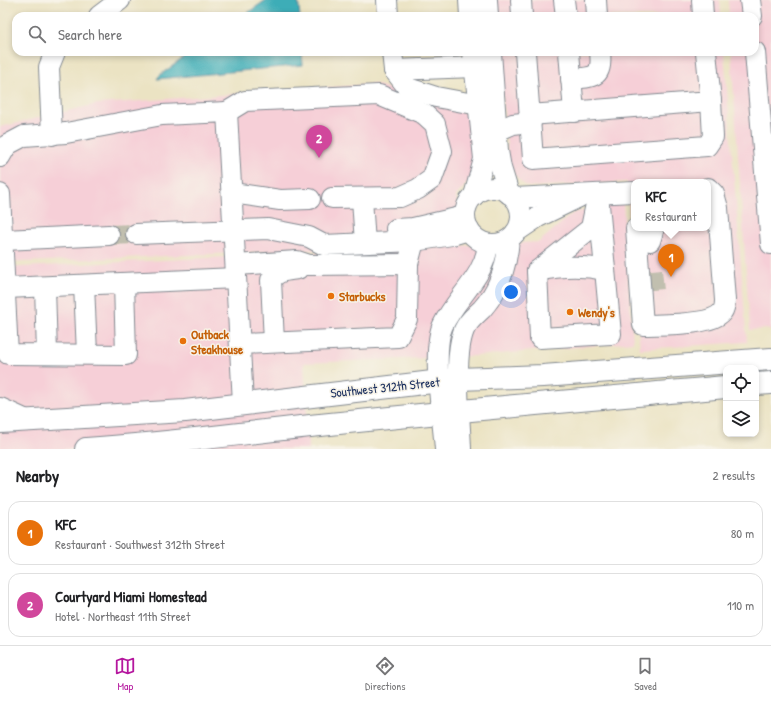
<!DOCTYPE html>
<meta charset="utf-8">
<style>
:root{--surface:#fff;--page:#f6f6f6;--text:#202124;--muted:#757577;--line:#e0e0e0;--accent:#b5179e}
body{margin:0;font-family:"Patrick Hand",sans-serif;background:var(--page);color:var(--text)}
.controls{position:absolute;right:12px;bottom:12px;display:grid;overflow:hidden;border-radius:8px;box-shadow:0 2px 6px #0003}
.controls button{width:36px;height:36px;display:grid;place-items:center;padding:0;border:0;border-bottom:1px solid var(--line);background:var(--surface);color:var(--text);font:20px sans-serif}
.you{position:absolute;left:511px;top:292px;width:14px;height:14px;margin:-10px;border:3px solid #fff;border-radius:50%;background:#1a73e8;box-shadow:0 0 0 6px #1a73e833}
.badge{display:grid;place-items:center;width:26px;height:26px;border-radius:50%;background:var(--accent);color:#fff;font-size:13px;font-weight:700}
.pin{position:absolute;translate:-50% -33px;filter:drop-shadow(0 1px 2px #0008)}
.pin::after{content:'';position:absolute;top:21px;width:14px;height:12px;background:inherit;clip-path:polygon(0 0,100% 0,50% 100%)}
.popup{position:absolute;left:631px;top:179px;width:80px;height:52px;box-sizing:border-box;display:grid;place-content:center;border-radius:8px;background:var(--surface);filter:drop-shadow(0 1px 3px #0005);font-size:13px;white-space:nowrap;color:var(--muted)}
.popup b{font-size:15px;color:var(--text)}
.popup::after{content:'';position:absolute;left:50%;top:100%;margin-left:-8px;border:8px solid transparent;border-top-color:var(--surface)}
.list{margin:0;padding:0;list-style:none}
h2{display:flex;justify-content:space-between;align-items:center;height:52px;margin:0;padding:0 16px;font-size:17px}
h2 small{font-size:13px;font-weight:400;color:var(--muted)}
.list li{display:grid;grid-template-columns:26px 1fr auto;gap:12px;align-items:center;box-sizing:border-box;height:64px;margin:0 8px 8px;padding:0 8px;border:1px solid var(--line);border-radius:12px}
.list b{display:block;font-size:15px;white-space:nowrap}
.list p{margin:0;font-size:13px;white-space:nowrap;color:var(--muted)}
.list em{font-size:13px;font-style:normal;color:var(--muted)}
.icon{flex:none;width:22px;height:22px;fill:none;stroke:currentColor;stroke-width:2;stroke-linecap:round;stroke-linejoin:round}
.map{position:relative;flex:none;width:771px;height:449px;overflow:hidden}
.search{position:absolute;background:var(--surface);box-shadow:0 2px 6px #0003;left:12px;right:12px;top:12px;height:44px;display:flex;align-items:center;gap:10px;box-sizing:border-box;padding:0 14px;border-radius:12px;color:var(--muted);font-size:15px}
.sheet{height:196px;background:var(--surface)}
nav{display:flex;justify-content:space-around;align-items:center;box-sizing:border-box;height:56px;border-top:1px solid var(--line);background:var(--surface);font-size:11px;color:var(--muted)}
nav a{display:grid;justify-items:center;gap:2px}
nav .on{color:var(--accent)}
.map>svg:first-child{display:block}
</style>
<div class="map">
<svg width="771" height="449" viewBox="0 0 771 449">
<rect width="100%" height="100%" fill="#f7f3e8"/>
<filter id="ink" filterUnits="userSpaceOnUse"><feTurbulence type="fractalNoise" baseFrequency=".025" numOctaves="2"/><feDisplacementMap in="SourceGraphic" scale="8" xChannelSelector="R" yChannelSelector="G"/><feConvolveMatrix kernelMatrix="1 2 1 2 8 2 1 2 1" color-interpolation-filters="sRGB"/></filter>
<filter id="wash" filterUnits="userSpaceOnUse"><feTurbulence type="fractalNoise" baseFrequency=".012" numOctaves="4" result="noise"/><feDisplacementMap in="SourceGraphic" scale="16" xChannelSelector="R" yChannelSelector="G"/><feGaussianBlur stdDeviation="0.9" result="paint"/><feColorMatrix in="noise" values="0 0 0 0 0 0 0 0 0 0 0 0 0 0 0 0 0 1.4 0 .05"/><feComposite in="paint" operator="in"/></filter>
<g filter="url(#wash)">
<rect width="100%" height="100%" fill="#ebe3c3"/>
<!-- built -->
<g fill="#f6cfd7" fill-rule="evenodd">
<path d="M494,0H720L721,16H496Z"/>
<path d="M728,0H771V329L750,330L731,52H755V16H729Z"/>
<path d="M499,52H724L747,342L640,349L627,182L528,187L521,182L514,174L508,160ZM634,182H708V228H634Z"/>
<path d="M375,84L471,115L477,137L472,178L456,196L465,239L407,246L0,263V127L97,104Z"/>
<path d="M623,202L633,342L476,356L304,363L309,449H0V268L539,242L573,213Z"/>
</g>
<!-- water -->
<g fill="#3cadb7" stroke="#2c6e8a">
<path d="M266,0H298L300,16H243Z"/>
<path d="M192,52H302L303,65L157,79L160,75Z"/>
</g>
</g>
<g filter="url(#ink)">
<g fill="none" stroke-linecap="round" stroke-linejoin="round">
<!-- minor-tunnel -->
<g stroke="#c1bfaf" stroke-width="20" stroke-dasharray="20 10" stroke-linecap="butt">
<path d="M109,235L136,234"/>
<path d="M652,270L654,291"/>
</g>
<!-- minor casing -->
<g stroke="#838990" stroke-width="22">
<g id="minor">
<path d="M387,0L388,16"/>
<path d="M469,0L470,16"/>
<path d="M487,0L488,16"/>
<path d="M521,0L522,16"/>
<path d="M564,0L566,16"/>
<path d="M596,0L597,16"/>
<path d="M702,0L703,16"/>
<path d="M750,0L752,16"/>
<path d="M99,16L120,0"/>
<path d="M392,52L394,70"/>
<path d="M473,52L484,159L474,196"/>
<path d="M491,52L498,151L501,168L509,194"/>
<path d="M525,52L533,159L707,146L713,137L711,101"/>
<path d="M569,52L574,112"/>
<path d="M755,52L771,244"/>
<path d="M394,70L475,67L485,75"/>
<path d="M394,70L408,88L436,97L479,105"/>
<path d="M571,79C594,77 603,78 600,52"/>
<path d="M227,112L245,101L379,95L424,114L435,124L442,151L432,179L418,189L400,197L332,198"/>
<path d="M530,115L711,101L706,52"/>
<path d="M497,131L513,124L531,122"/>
<path d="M52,135L49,67L55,52"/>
<path d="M0,157L7,145L24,136L66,133L162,115L227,112L243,403"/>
<circle cx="493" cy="216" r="28"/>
<path d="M232,193L280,200L310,199"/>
<path d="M0,194L8,354L126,355L124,283"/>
<path d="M598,194L611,334L540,338L537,271L591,228Z"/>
<path d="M514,198L634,192"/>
<path d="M362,199L365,243"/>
<path d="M636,228L643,325C661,324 711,326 722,312C725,308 725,304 725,300L718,208L714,194L708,188"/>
<path d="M396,229L413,228L465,216"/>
<path d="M516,232L538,217L579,197"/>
<path d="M136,234L268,229L309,237L324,245L414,241L452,235L469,230"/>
<path d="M4,240L109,235"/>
<path d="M650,241L654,228"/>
<path d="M236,265L297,261L309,265L408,264"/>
<path d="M537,271C560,266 582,265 605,270"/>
<path d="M84,285L87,354"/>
<path d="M45,287L47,354"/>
<path d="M6,288L236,278"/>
<path d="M274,342L271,280C278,270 287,271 298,269"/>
<path d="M241,344L398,337L407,319L408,264L414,241"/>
<path d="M445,449C443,420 431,349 443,325C457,296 485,277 488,244"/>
<path d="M461,449C460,418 453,357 464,330C468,321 475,316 482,309C500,289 507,265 509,239"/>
</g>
</g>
<!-- major casing -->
<g stroke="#838990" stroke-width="24">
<g id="major">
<path d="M756,384L771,383"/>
<path d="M0,422L185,411L458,379L543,376L771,359"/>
<path d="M86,449C167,444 249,432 330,424C462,410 594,399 726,387"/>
</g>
</g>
<!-- highway casing -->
<g stroke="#838990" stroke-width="24">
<path id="highway" d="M0,409L24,420"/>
</g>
<!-- minor -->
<use href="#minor" stroke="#fff" stroke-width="20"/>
<!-- major -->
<use href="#major" stroke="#fff" stroke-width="22"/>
<!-- highway -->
<use href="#highway" stroke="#fff" stroke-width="22"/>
</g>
</g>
<!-- markers -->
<g fill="#e8710a" stroke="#f7f3e8" stroke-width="1.5">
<circle cx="331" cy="296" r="4"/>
<circle cx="570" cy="312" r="4"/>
<circle cx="183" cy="341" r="4"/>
</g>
<g text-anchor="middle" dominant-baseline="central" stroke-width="3" stroke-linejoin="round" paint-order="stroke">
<!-- food labels -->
<g font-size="13" font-weight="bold" fill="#c56008" stroke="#f7f3e8" text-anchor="start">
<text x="339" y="296">Starbucks</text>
<text x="578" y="312">Wendy's</text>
<text x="191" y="334">Outback<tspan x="191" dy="15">Steakhouse</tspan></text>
</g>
<!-- street labels -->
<g font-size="13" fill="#1b2f5e" stroke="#f7f3e8">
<text transform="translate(385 387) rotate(-6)">Southwest 312th Street</text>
</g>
</g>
</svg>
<div class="controls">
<button><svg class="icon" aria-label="locate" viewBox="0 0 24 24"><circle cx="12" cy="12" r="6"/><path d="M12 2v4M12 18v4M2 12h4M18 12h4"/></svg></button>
<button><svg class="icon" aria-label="layers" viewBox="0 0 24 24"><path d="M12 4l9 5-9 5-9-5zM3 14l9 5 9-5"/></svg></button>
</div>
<div class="you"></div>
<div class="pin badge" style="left:671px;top:277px;background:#e8710a">1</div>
<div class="popup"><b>KFC</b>Restaurant</div>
<div class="pin badge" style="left:319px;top:158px;background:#d1479c">2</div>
<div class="search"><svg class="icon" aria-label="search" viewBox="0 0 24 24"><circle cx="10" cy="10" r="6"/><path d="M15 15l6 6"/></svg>Search here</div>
</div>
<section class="sheet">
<h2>Nearby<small>2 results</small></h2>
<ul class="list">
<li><span class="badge" style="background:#e8710a">1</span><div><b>KFC</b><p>Restaurant · Southwest 312th Street</p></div><em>80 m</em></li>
<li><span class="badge" style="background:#d1479c">2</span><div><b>Courtyard Miami Homestead</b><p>Hotel · Northeast 11th Street</p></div><em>110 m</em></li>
</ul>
</section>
<nav>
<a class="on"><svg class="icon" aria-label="map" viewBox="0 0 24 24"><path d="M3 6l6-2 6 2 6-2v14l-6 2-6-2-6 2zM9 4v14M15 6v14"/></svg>Map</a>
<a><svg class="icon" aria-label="directions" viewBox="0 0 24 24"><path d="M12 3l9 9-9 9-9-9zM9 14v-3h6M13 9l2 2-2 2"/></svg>Directions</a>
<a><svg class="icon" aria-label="saved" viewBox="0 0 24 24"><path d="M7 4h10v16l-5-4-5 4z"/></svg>Saved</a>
</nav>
